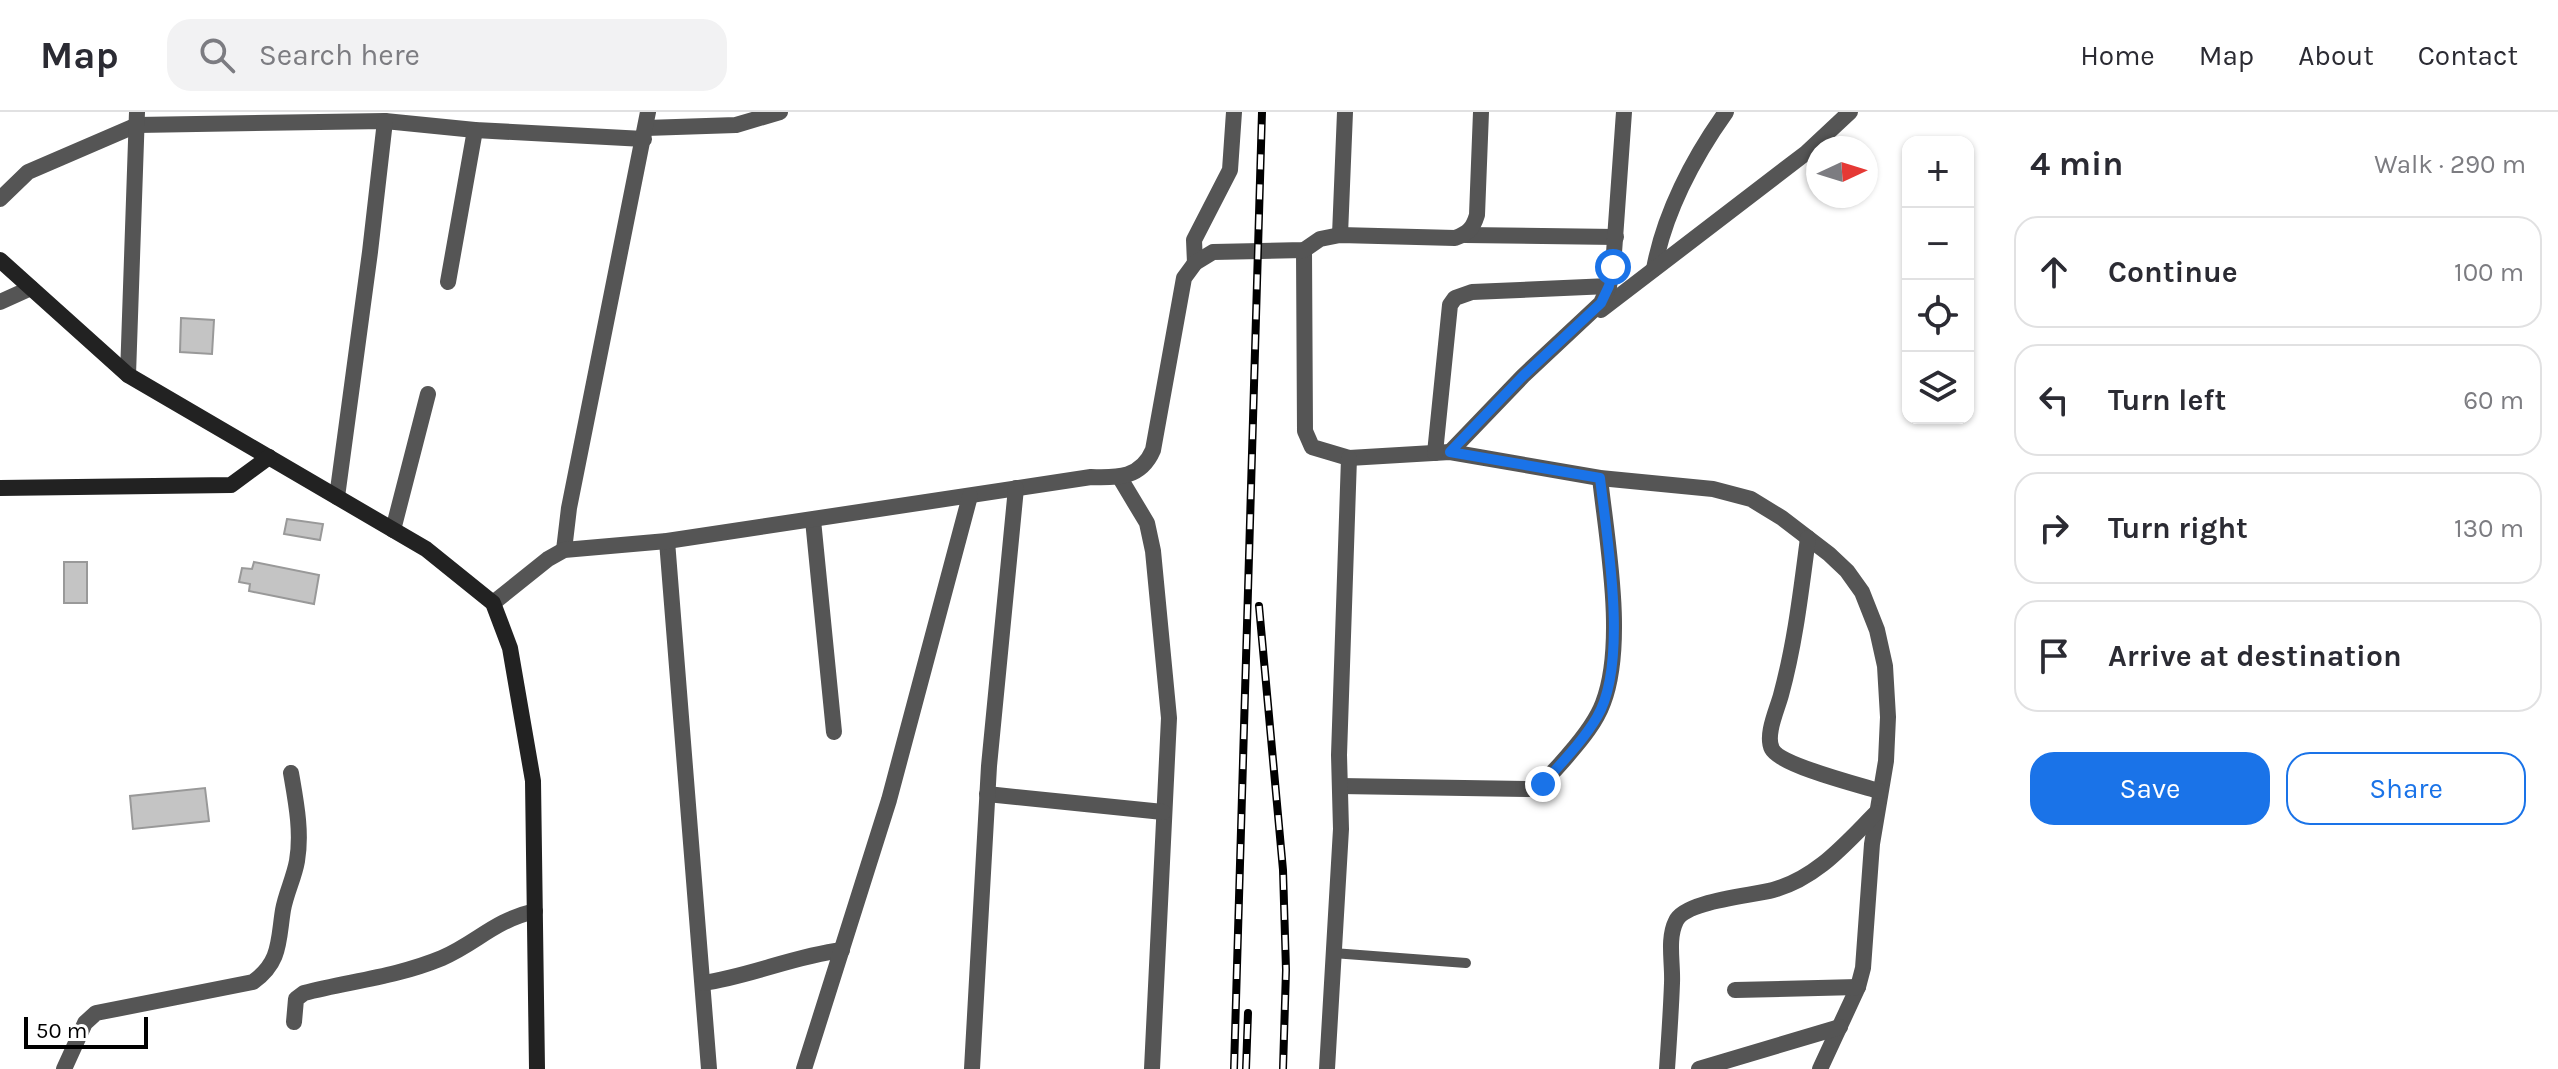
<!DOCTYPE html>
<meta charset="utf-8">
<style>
:root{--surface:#fff;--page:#f2f2f3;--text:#2b2b33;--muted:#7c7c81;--line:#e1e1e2;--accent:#1a73e8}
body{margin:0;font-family:Karla,sans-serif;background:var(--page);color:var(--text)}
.controls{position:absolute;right:24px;top:24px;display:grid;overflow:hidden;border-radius:16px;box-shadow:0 2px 6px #0004}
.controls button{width:72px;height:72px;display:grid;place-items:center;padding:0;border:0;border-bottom:2px solid var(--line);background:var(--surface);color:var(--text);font:40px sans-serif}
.compass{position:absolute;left:1806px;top:24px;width:72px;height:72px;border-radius:50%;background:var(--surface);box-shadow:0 2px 6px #0004;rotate:86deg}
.scale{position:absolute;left:24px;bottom:20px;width:124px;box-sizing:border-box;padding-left:8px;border:4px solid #000;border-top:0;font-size:22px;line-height:28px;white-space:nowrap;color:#000;-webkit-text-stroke:6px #fff;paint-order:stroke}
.stop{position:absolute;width:24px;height:24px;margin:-18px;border:6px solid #1a73e8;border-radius:50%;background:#fff}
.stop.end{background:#1a73e8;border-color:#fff;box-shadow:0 2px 8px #0008}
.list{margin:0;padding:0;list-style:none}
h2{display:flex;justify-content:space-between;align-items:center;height:104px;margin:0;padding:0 32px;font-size:34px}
h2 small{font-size:26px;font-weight:400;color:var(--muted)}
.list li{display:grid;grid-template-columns:52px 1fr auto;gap:24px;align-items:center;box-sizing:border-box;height:112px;margin:0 16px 16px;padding:0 16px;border:2px solid var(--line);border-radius:24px}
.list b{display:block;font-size:30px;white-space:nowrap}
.list em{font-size:26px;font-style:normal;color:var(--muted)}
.actions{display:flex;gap:16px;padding:24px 32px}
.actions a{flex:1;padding:18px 0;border:2px solid var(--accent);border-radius:24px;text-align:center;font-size:28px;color:var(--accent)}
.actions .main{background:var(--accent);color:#fff}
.icon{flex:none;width:44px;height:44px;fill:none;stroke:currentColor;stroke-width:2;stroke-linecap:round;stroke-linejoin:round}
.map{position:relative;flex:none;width:1998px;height:957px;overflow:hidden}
header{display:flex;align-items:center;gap:48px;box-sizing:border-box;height:112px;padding:0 40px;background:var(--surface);border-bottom:2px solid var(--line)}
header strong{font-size:38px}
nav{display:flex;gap:44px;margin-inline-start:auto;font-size:28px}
.search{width:560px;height:72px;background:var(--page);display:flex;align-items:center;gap:20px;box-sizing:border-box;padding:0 28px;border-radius:24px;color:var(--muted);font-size:30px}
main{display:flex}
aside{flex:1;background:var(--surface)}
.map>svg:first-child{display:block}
</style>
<header>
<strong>Map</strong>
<div class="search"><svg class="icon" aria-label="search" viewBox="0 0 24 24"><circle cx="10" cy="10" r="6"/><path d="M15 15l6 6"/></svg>Search here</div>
<nav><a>Home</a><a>Map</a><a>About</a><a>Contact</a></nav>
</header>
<main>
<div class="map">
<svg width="1998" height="957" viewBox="0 0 1998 957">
<rect width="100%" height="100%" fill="#fff"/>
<!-- building -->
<g fill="#c4c4c4" stroke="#999" stroke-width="2">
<path d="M181,206L214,208L212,242L180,240Z"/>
<path d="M287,407L323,412L320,428L284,422Z"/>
<rect x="64" y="450" width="23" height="41"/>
<path d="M254,450L319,463L314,492L249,479L250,472L239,470L242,456L252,457Z"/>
<path d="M205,676L209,709L133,717L130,684Z"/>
</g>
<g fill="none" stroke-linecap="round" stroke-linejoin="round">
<!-- lane -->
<path stroke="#555" stroke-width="10" d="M1333,841L1466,851"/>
<!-- street -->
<g stroke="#555" stroke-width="16">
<path d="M646,16L736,13L780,0"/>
<path d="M0,87L28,60L137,13L385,9L475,18L644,27"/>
<path d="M1340,123L1345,0"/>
<path d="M1465,123L1616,125"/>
<path d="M1304,138L1305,319L1312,335L1349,346L1450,340L1600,366L1713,377L1751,387L1782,406L1829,442L1847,459L1862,480L1877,518L1885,554L1888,605L1886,649L1872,732L1863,856L1858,875L1820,957"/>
<path d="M1195,151L1194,128L1230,58L1234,0"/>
<path d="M1654,157C1664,102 1693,46 1726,0"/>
<path d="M448,170L475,18"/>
<path d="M0,190L31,176"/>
<path d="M1601,198L1806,41L1850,0"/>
<path d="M128,263L137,0"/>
<path d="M1450,340L1523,264L1601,191L1609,174L1613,155L1624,0"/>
<path d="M1435,341L1450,193L1455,186L1472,180L1609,174"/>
<path d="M1120,366L1147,411L1153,439L1169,606L1152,957"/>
<path d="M337,385L370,140L385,9"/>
<path d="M813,408L834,620"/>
<path d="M393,418L428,282"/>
<path d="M1808,426C1801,479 1795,532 1781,583C1777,598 1765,623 1772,637C1780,653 1859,673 1879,679"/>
<path d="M667,429L709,957"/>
<path d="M564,438L569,396L648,0"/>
<path d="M493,491L548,447L564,438L667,429L1091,365C1118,366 1141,366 1153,338L1184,166L1195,151L1213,140L1304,138L1320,127L1340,123L1455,126C1469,121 1473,116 1477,103L1481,0"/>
<path d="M1340,674L1528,677C1546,670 1556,657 1569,642C1582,627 1596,610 1603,591C1626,531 1607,430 1600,366"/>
<path d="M987,682L1163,700"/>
<path d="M703,871C751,864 794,844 842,838"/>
<path d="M1735,878L1858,875"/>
<path d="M294,910L296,887L304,881C351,869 396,865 442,846C477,831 493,809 535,799"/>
<path d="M64,957L85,911L96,901L253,870C281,850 278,829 283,798C286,781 294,766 297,749C302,720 296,690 291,661"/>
<path d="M804,957L889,688L970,384"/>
<path d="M972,957L989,654L1016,376"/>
<path d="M1327,957L1341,717L1339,643L1349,346"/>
<path d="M1667,957C1669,928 1671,899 1672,871C1673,851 1667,827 1676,809C1685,789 1751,784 1773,778C1817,766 1845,732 1876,701"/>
<path d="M1699,957L1840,915"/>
</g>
<!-- secondary -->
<g stroke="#222" stroke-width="16">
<path d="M0,148L128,263L426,437L493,491L510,536L533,669L537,957"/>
<path d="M0,376L231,373L269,345"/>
</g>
<!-- rail casing -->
<g stroke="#000" stroke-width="8">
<g id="rail">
<path d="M1259,494L1283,758L1286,858L1283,957"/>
<path d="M1234,957L1262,0"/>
<path d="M1246,957L1248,901"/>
</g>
</g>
<!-- rail -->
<use href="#rail" stroke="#fff" stroke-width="5" stroke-dasharray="15" stroke-linecap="butt"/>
</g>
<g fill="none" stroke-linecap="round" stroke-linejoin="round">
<!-- route -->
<path stroke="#1a73e8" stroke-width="10" d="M1543,672C1562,650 1583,629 1597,605C1629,551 1607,427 1600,366L1450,340L1523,264L1601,191L1609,174L1613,155"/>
</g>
</svg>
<div class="controls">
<button>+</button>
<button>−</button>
<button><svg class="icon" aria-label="locate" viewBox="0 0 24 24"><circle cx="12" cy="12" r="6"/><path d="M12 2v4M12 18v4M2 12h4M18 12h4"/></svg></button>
<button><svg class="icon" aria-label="layers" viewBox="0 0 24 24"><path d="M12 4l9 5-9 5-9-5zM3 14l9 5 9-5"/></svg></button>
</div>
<svg class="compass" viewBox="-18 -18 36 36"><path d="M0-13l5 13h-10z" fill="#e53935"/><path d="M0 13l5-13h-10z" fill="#7c7c81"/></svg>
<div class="scale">50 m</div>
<div class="stop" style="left:1613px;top:155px"></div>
<div class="stop end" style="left:1543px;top:672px"></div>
</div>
<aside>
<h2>4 min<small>Walk · 290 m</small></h2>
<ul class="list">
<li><svg class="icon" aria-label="ahead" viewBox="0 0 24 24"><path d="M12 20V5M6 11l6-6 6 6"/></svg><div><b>Continue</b></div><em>100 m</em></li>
<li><svg class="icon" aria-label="left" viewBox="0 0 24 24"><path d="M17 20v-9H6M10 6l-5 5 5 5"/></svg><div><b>Turn left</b></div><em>60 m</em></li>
<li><svg class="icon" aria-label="right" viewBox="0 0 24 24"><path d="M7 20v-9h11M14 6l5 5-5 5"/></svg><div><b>Turn right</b></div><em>130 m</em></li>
<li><svg class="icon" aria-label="arrive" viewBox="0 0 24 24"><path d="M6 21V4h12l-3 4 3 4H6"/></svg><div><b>Arrive at destination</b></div></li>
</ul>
<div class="actions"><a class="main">Save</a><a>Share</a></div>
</aside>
</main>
